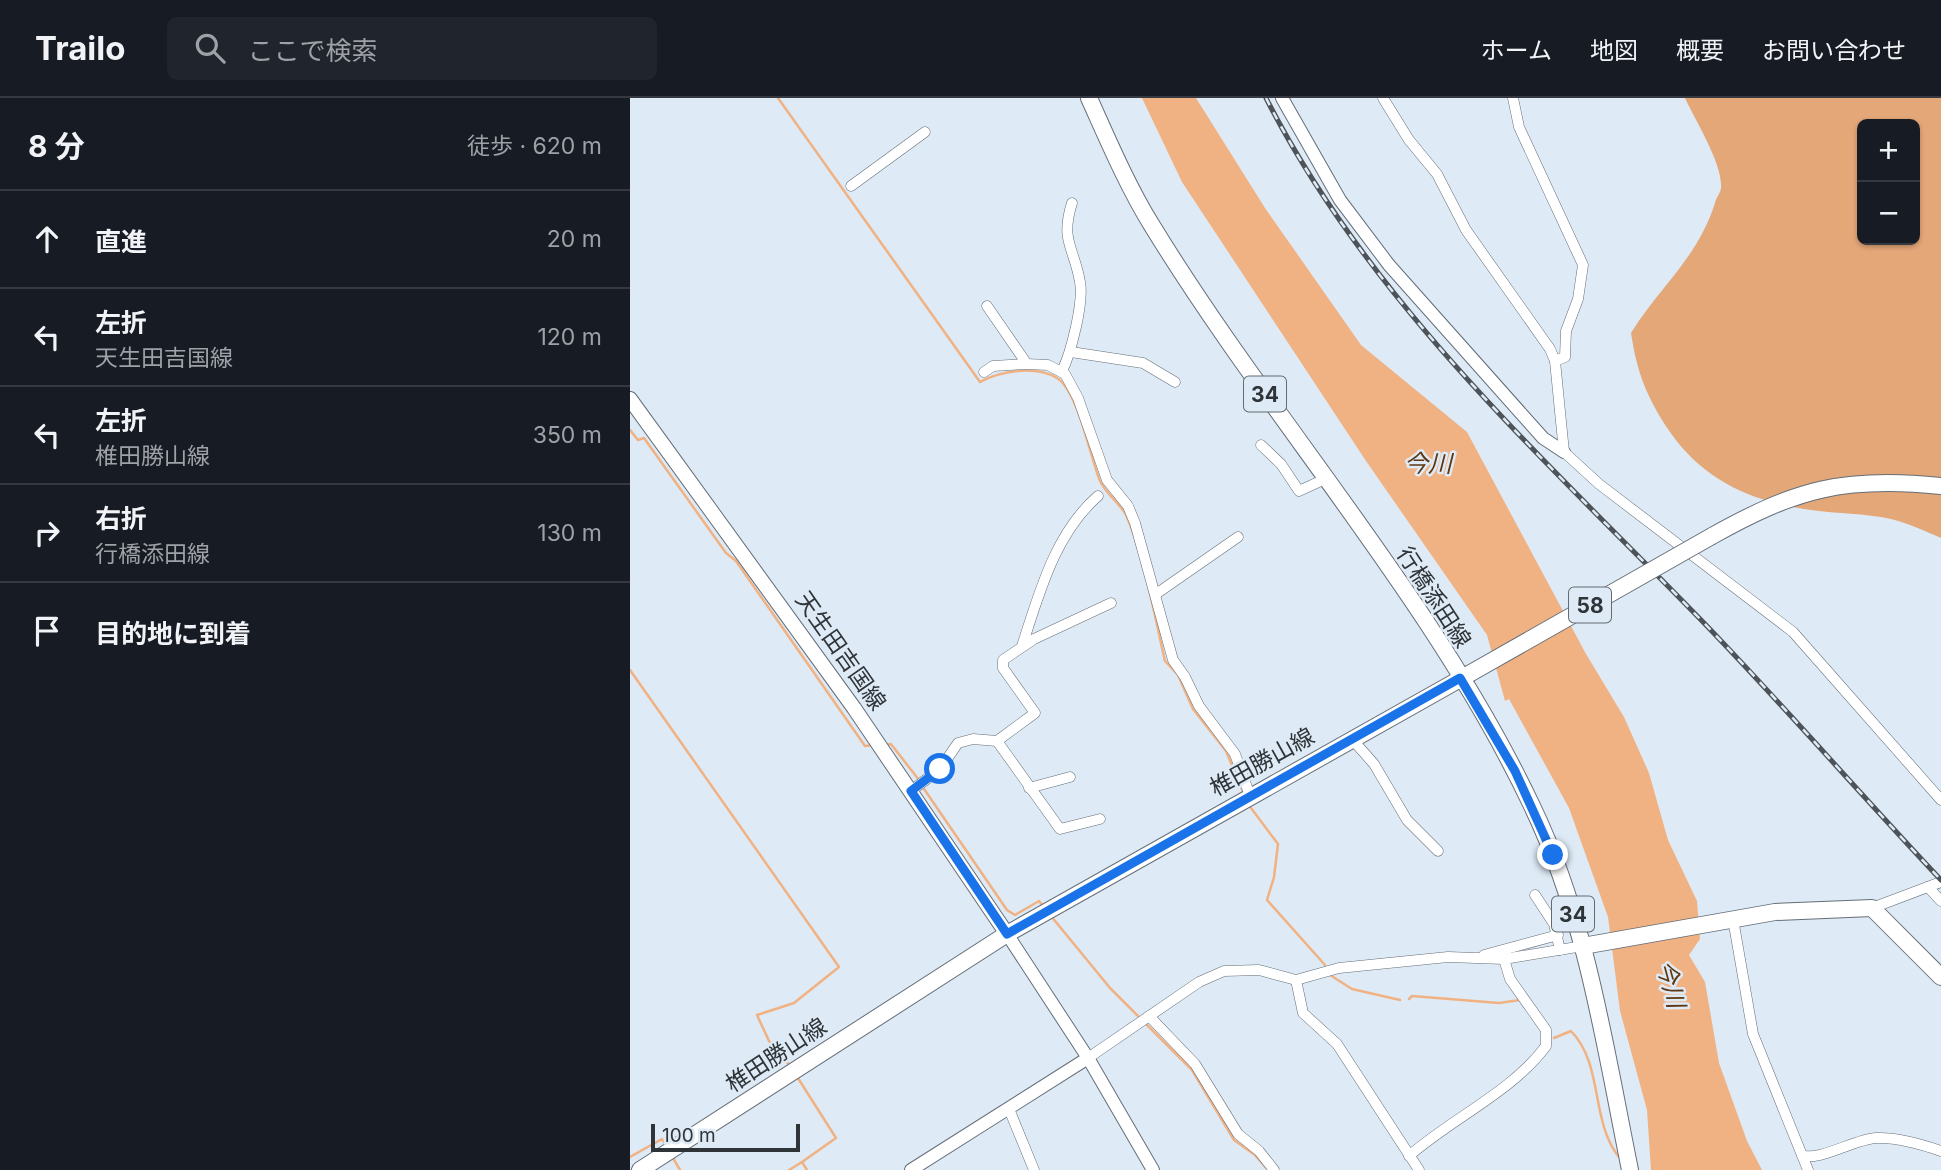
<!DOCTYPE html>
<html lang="ja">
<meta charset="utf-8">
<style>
:root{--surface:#171b24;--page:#20242c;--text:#f1f3f6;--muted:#9ea1a6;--line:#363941}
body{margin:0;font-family:Inter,"Noto Sans JP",sans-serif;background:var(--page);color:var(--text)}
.controls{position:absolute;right:21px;top:21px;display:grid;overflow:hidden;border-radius:10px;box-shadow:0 2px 5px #0004}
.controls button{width:63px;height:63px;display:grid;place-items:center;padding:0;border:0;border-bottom:2px solid var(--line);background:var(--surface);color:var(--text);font:35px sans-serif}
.scale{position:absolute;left:21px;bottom:18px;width:149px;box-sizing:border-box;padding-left:7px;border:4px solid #2f3438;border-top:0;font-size:19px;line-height:24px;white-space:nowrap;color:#2f3438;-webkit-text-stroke:5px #deeaf5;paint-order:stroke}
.stop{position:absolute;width:21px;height:21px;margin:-16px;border:5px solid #1a73e8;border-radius:50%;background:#fff}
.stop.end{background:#1a73e8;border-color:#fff;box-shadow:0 2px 7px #0008}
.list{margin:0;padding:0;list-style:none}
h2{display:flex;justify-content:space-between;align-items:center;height:91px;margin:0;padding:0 28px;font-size:30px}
h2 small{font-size:23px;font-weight:400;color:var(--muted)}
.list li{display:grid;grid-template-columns:46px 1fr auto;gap:21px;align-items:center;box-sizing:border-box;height:98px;padding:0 28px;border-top:2px solid var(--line)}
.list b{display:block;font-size:26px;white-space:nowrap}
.list p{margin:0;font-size:23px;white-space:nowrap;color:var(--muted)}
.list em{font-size:23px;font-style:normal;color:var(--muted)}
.icon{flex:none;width:38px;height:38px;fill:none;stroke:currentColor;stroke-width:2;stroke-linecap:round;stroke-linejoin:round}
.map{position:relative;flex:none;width:1311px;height:1072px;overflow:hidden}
header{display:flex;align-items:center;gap:42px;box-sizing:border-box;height:98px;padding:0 35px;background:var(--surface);border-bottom:2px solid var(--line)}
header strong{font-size:33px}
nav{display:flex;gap:38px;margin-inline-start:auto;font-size:24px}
.search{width:490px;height:63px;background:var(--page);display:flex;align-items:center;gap:18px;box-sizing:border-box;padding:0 24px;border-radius:10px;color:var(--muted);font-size:26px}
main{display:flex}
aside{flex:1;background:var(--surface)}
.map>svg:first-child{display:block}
</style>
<header>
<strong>Trailo</strong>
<div class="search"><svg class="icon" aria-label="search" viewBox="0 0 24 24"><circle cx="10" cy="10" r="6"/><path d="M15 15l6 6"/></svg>ここで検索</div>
<nav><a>ホーム</a><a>地図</a><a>概要</a><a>お問い合わせ</a></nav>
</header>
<main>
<aside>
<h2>8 分<small>徒歩 · 620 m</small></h2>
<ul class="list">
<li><svg class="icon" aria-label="ahead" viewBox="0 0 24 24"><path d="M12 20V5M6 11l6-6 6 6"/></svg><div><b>直進</b></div><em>20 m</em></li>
<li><svg class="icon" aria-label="left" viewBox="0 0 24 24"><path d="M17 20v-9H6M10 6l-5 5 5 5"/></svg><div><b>左折</b><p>天生田吉国線</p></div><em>120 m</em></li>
<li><svg class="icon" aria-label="left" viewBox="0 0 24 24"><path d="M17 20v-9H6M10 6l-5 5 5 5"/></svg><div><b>左折</b><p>椎田勝山線</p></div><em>350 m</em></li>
<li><svg class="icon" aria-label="right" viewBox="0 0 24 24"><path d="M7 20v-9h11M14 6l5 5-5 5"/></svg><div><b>右折</b><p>行橋添田線</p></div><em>130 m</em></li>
<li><svg class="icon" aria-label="arrive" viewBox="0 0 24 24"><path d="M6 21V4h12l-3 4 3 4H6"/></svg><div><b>目的地に到着</b></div></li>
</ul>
</aside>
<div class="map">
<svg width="1311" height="1072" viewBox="0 0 1311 1072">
<rect width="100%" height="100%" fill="#deeaf5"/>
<!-- forest -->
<path fill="#e4a778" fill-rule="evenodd" d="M1055,0H1311V440C1295,433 1278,425 1261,421C1234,415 1208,416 1181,412C1123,404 1074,383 1040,334C1017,300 1007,275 1001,235C1030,188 1067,161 1085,105C1086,100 1091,94 1091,90C1093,66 1065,22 1055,0ZM1232,26H1285V142H1232Z"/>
<!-- water -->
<path fill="#f1b283" d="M512,0H566L635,110L731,247L837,334L956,556L994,619L1019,675L1038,742L1067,803L1070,841L1059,857L1075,884L1089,965L1117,1043L1132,1072H1021L1017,1012L990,913L978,819L939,710L879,601L875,603L857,537L736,363L552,84Z"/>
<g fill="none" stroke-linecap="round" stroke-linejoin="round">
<!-- stream -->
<g stroke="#f1b283" stroke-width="2.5">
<path d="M148,0L350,284C370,273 405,267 427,280C448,293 460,359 470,383C476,396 490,405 496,417C514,457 525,520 535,563L548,577L563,611L596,653L614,696"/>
<path d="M0,332L8,342L14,340L96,455L106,463L235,648L244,647"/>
<path d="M0,572L209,869L164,905L127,917L139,943L160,968"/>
<path d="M254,647L261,646L289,682"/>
<path d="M292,688L377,812L385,817L409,803L412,807"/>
<path d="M618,706L648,746L644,779L637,802L695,867"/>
<path d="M421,818L480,890L511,921"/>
<path d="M700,877L722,891L770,902"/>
<path d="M779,901L782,898L869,905L890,902"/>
<path d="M516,926L562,972L604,1042L625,1057L638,1072"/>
<path d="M924,940L941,933C974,967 960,1023 989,1059"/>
<path d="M166,977L206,1040L172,1064"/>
<path d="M0,1059L32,1041L36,1048"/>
<path d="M43,1060L50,1072"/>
<path d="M159,1072L172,1064L177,1072"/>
</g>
<!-- minor casing -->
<g stroke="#646e78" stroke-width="11">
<g id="minor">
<path d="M753,0L779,42L807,76L836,132L920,251L925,263L934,354L969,386L1163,534L1311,702"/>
<path d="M883,0L889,29L953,167L948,201L936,233L935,259L925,263"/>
<path d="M221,88L295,34"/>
<path d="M357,208L397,266"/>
<path d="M441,254L513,265L545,284"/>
<path d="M432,273C441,255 454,204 450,184C444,149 430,143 442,105"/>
<path d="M354,274L363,268L396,266L418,267L435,276L448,300L477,382L498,408L505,425L543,562L555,579L569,608L605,656L620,698"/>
<path d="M631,347L651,366L669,393L695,381"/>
<path d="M526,496L608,439"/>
<path d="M392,548C409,496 425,435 468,398"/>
<path d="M721,640L744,666L777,722L808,753"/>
<path d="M367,643L430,731L470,721"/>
<path d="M399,690L440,679"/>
<path d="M281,693L310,671L328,645L343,641L367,643L405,615L373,570V562L404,541L481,505"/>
<path d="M1298,789L1311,803"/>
<path d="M905,797L924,826L930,852"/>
<path d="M1242,810L1311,784"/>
<path d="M1103,821L1123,936L1178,1072"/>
<path d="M854,857L928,837"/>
<path d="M666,882L673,915L707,946L789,1072"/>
<path d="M519,918L565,966L608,1036L629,1053L644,1072"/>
<path d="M458,960L569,884L594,873L629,872L666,882L709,870L818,859L874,861L953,848"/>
<path d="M379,1011L404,1072"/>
<path d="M1172,1057C1188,1064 1225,1041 1246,1040C1268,1039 1291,1046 1311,1053"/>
<path d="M779,1058C821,1021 883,993 916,948V932L880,881L874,861"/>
</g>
</g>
<!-- tertiary casing -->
<g stroke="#646e78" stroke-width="14">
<g id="tertiary">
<path d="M652,0L710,102L759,167L913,340L934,354"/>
<path d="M377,836L458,960L523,1072"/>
<path d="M281,1072L458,960"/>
</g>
</g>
<!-- secondary casing -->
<g stroke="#646e78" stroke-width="16">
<path id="secondary" d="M0,301L224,610L377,836"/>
</g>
<!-- primary casing -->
<g stroke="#646e78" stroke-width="18">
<g id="primary">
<path d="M459,0C478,42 497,87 521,126C640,321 804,501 902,708C957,822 975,949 1000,1072"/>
<path d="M1082,438C1166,391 1214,378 1311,388"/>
<path d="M953,848L1145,814L1242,810L1311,879"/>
<path d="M10,1072L377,836L839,576"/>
</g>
</g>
<!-- minor -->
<use href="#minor" stroke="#fff" stroke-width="10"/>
<!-- tertiary -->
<use href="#tertiary" stroke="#fff" stroke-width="12"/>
<!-- secondary -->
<use href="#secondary" stroke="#fff" stroke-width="14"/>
<!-- primary -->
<use href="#primary" stroke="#fff" stroke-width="16"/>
<!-- rail casing -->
<g stroke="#4d5358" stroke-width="5">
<path id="rail" d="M636,0C741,206 916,362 1074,525C1155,609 1231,697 1311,782"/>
</g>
<!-- rail -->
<use href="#rail" stroke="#deeaf5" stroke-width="2.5" stroke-dasharray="8" stroke-linecap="butt"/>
<!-- primary-bridge casing -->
<g stroke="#646e78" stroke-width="18" stroke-linecap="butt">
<path id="primary-bridge" d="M839,576L1082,438"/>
</g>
<!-- primary-bridge -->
<use href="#primary-bridge" stroke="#fff" stroke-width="16"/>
</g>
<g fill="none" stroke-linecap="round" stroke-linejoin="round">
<!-- route -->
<path stroke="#1a73e8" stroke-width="9" d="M310,671L281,693L377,836L830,580L885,673L923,757"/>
</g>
<g text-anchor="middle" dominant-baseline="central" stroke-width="5" stroke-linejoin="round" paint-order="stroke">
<!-- shield labels -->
<g fill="#deeaf5" stroke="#646b71" stroke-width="2">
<rect x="614" y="278.5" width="42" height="35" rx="5"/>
<rect x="939" y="489.5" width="42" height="35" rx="5"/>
<rect x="922" y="798.5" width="42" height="35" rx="5"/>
</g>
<g font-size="21" font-weight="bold" fill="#2f3438">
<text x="635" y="296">34</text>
<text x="960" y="507">58</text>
<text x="943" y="816">34</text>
</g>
<!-- street labels -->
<g font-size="23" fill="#2f3438" stroke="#deeaf5">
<text transform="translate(804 499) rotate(57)">行橋添田線</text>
<text transform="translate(211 553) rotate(55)">天生田吉国線</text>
<text transform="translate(632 664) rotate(-29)">椎田勝山線</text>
<text transform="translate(146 957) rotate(-33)">椎田勝山線</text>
</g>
<!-- water labels -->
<g font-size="24" font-style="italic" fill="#5e3612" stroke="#deeaf5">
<text x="798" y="365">今川</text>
<text transform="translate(1041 886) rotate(75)">今川</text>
</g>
</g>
</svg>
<div class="controls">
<button>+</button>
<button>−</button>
</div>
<div class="scale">100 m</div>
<div class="stop" style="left:310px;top:671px"></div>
<div class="stop end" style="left:923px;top:757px"></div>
</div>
</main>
